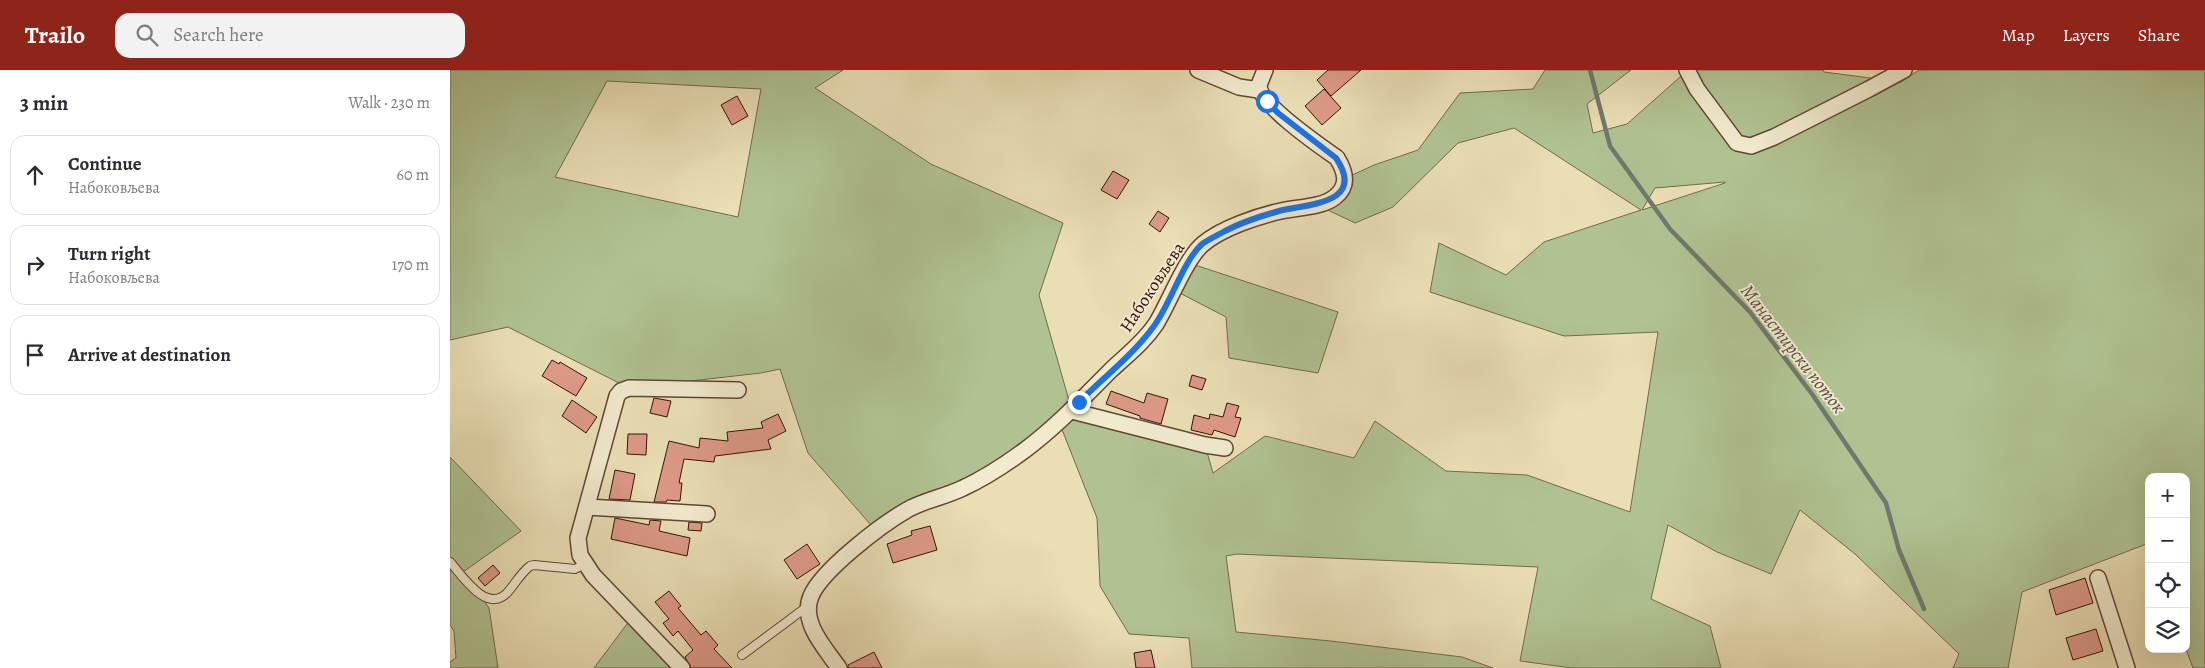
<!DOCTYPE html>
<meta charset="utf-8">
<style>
:root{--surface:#fff;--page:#f2f2f3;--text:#2b2b33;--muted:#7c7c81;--line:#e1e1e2;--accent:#8f2418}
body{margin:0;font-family:Alegreya,serif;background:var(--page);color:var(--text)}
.controls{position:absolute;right:15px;bottom:15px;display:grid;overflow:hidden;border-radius:10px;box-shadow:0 5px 20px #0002}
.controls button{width:45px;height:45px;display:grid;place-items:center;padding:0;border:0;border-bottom:1px solid var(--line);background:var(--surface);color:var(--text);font:25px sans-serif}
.stop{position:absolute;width:15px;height:15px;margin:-11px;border:4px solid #1a73e8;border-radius:50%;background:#fff}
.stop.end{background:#1a73e8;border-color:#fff;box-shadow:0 1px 5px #0008}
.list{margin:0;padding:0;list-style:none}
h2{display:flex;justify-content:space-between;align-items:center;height:65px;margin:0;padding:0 20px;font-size:21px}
h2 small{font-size:16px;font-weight:400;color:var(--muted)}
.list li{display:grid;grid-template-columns:32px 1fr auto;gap:15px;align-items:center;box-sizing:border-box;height:80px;margin:0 10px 10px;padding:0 10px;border:1px solid var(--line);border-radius:15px}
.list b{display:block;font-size:19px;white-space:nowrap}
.list p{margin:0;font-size:16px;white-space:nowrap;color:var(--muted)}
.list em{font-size:16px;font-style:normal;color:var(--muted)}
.icon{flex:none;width:28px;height:28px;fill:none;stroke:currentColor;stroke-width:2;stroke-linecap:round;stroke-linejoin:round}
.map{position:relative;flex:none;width:1755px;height:598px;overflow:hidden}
header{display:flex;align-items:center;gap:30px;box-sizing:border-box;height:70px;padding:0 25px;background:var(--accent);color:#fff}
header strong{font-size:24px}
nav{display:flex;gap:28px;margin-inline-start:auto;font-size:18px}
.search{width:350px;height:45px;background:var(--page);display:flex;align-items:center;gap:12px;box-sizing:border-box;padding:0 18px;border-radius:15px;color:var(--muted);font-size:19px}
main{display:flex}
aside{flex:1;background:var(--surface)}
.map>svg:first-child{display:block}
</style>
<header>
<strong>Trailo</strong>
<div class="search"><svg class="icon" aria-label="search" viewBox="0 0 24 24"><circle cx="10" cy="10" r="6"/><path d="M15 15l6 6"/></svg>Search here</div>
<nav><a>Map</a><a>Layers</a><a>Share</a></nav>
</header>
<main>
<aside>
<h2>3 min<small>Walk · 230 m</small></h2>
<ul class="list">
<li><svg class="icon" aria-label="ahead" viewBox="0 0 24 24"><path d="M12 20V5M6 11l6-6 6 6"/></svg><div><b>Continue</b><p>Набоковљева</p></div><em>60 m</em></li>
<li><svg class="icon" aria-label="right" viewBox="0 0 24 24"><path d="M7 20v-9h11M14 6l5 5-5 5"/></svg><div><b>Turn right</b><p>Набоковљева</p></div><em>170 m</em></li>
<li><svg class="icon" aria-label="arrive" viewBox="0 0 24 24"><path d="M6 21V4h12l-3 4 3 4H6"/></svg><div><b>Arrive at destination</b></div></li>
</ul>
</aside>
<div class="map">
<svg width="1755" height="598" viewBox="0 0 1755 598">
<rect width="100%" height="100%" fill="#eadeb5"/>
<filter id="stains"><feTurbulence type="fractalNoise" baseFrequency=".004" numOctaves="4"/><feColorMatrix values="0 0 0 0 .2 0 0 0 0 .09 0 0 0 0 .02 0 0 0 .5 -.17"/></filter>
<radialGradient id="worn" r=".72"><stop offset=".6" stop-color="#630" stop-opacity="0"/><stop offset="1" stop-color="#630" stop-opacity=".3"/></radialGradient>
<!-- green -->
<g fill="#b0c292" stroke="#726a4c" fill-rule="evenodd">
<path d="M0,0H393L365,18L481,94L613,153L589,225L622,341L755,375L763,403L815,366L904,388L925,351L996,401L1077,405L1180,442L1208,262L1114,266L980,222L989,173L1056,205L1094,172L1191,140L1064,58L1008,73L943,137L905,153L867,135L896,108L924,95L968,80L1010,23L1083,19L1095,0H1181L1137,34L1143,63L1177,54L1238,0H1373L1374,2L1451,12L1469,0H1755V598H1743L1736,579V407H1699V473L1572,522L1558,598H1503L1509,584L1405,484L1350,440L1321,504L1267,482L1218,455L1201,529L1260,556L1271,598H1122L1070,591L1088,497L787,484L776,486L786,562L881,571L1012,587L1043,598H742L739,568L679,564L650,516L647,448L609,352L574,380L427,462L358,383L330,299L311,303L179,318L58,257L0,270ZM157,11L311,19L288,147L105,107ZM1275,112V113L1192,140L1205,118Z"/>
<path d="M739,193L888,242L868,303L779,288L776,247L724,220Z"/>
<path d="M0,387L71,461L13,502L39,538L48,598H0V592L6,588L4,561L0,555Z"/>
<path d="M183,546L232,598H144Z"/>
</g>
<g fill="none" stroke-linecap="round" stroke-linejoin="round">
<!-- stream -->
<path stroke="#70786e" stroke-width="4.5" d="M1140,0L1160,76L1220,159L1300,242L1362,324L1436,433L1449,480L1474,539"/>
</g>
<!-- building -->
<g fill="#d98" stroke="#341307">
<path d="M878,0H911L881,26L867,10Z"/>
<path d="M874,19L891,38L872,55L855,36Z"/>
<path d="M287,26L298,46L282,55L271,35Z"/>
<path d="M663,101L679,110L667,129L651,120Z"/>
<path d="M708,141L719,148L710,162L699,154Z"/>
<path d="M102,290L109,294L110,292L137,308L126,326L92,306Z"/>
<path d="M742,305L756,309L752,320L739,316Z"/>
<path d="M661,321L694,333L697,323L718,329L711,354L690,348V346L656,334Z"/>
<path d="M204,328L221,331L217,347L200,343Z"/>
<path d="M122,330L147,347L136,363L112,346Z"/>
<path d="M777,333L789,336L785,347L791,348L785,367L764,360L762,365L741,360L744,345L759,349L760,344L773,347Z"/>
<path d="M328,344L336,361L318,370L321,379L265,386L264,392L234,389L229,413H232L230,431L217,430L216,432H204L219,371L249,378L250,368L278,371L277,362L313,358L311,352Z"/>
<path d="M178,364H197L196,385L177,384Z"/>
<path d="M165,400L185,404L180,430L159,429Z"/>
<path d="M165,448L199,455L200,450L211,451L209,461L240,468L237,486L161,469Z"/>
<path d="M239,452L252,453L251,461L238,460Z"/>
<path d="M480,456L487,480L443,493L437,474L462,465L461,461Z"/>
<path d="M357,474L370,494L347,509L334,490Z"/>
<path d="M43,495L50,503L35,516L28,508Z"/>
<path d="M1635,508L1643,533L1606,545L1599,520Z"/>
<path d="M219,521L231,536L228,538L251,565L256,561L268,575L264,579L282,598H241L235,587L243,580L228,561L223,566L213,553L219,549L205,532Z"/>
<path d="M1646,559L1653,581L1623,590L1616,568Z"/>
<path d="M701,580L705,598H686L684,583Z"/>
<path d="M424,582L432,598H398V595Z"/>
</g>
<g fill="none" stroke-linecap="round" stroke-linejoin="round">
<!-- lane casing -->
<g stroke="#624632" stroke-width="10">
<g id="lane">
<path d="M0,492C12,505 36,544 57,523C65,514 70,504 80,496L84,495L125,499L135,494"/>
<path d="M292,585L358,536"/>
</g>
</g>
<!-- street casing -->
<g stroke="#624632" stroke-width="18">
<g id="street">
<path d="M748,0L789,17L809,20"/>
<path d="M1237,0L1247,19L1287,73L1301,76L1324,67L1419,19L1454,0"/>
<path d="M622,341L755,375L775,378"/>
<path d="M137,437L257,444"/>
<path d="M1648,508L1677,598"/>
<path d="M232,598L143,505L130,485L128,468L167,326L171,321L179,318L288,320"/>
<path d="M389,598C375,578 350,552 361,526C372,500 431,455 457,440C474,430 495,427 513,418C535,408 556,394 575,380C607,356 633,328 661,300C677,285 694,272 706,254C719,233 736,188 753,174C772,158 808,146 831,141C848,137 871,138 885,127C900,115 895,101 887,88C870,76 809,34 809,15L815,0"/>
</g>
</g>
<!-- lane -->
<use href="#lane" stroke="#f1eacf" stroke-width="8"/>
<!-- street -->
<use href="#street" stroke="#f1eacf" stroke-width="15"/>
</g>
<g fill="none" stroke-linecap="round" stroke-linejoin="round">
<!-- route -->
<path stroke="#1a73e8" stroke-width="6" d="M629,332C654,307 683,285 704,256C721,233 732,193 752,174C759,169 768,165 775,161C792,152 811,146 829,141C857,134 917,134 886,88L828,43L817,31"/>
</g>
<g text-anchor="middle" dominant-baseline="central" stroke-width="4" stroke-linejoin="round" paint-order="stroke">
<!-- street labels -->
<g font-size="18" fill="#341307" stroke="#f1eacf">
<text transform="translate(702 217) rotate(-57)">Набоковљева</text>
</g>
<!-- water labels -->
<g font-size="19" font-style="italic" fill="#574e43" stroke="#f1eacf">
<text transform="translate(1343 279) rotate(52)">Манастирски поток</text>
</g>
</g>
<rect width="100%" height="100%" filter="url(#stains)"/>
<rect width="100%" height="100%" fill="url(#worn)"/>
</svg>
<div class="controls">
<button>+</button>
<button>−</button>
<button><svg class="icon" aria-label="locate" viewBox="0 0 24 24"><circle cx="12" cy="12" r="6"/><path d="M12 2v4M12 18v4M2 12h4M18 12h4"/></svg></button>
<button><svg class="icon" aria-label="layers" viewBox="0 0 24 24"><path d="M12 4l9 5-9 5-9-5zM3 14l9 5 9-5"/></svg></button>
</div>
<div class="stop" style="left:817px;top:31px"></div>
<div class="stop end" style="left:629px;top:332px"></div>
</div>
</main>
